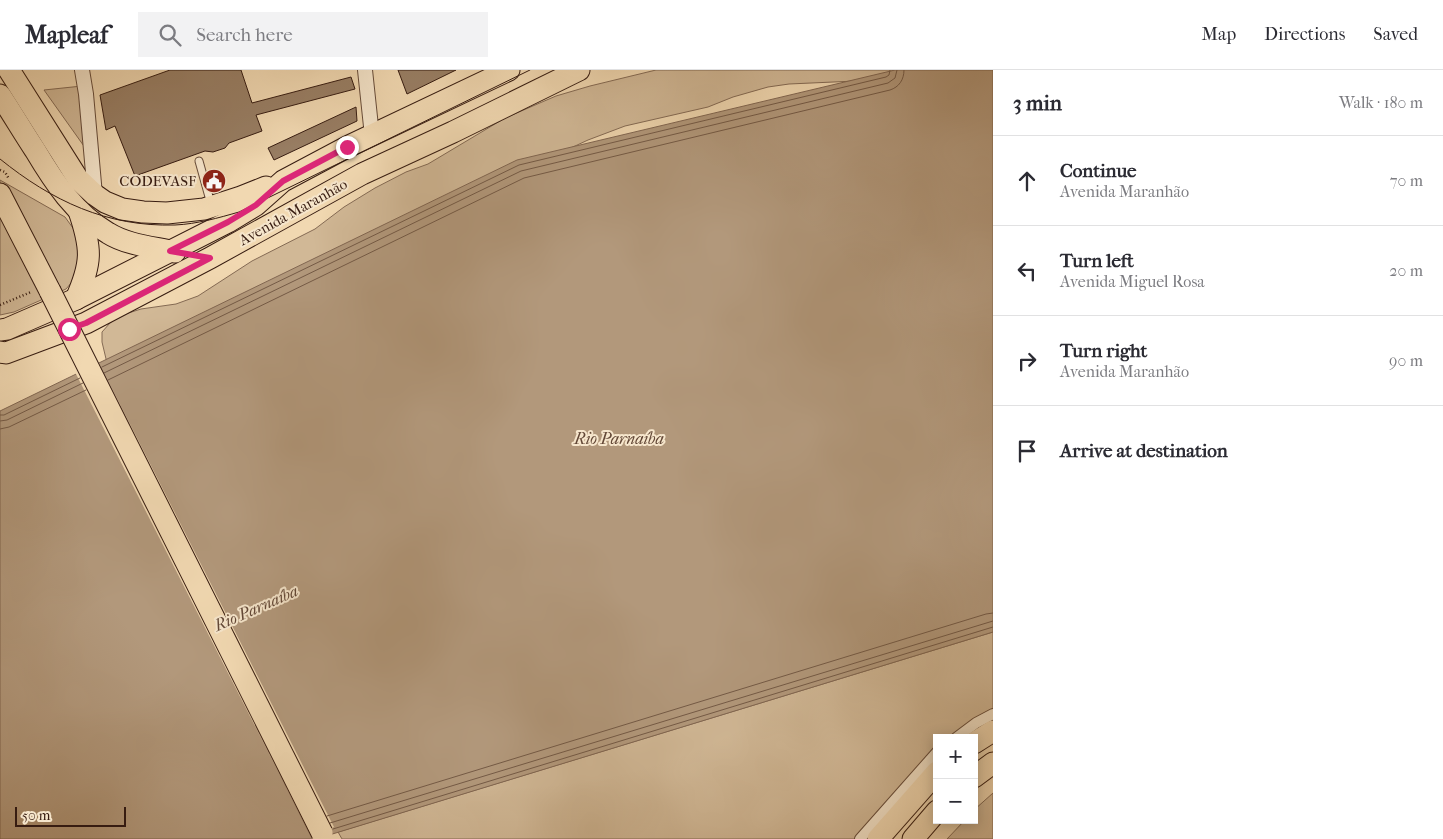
<!DOCTYPE html>
<meta charset="utf-8">
<style>
:root{--surface:#fff;--page:#f2f2f3;--text:#2b2b33;--muted:#7c7c81;--line:#e1e1e2}
body{margin:0;font-family:"IM FELL French Canon",serif;background:var(--page);color:var(--text)}
.controls{position:absolute;right:15px;bottom:15px;display:grid;overflow:hidden;border-radius:0px;box-shadow:0 2px 12px #0003}
.controls button{width:45px;height:45px;display:grid;place-items:center;padding:0;border:0;border-bottom:1px solid var(--line);background:var(--surface);color:var(--text);font:25px sans-serif}
.scale{position:absolute;left:15px;bottom:12px;width:111px;box-sizing:border-box;padding-left:5px;border:2px solid #371c11;border-top:0;font-size:14px;line-height:18px;white-space:nowrap;color:#371c11;-webkit-text-stroke:4px #f6e6cc;paint-order:stroke}
.stop{position:absolute;width:15px;height:15px;margin:-11px;border:4px solid #db2777;border-radius:50%;background:#fff}
.stop.end{background:#db2777;border-color:#fff;box-shadow:0 1px 5px #0008}
.list{margin:0;padding:0;list-style:none}
h2{display:flex;justify-content:space-between;align-items:center;height:65px;margin:0;padding:0 20px;font-size:21px}
h2 small{font-size:16px;font-weight:400;color:var(--muted)}
.list li{display:grid;grid-template-columns:32px 1fr auto;gap:15px;align-items:center;box-sizing:border-box;height:90px;padding:0 20px;border-top:1px solid var(--line)}
.list b{display:block;font-size:19px;white-space:nowrap}
.list p{margin:0;font-size:16px;white-space:nowrap;color:var(--muted)}
.list em{font-size:16px;font-style:normal;color:var(--muted)}
.icon{flex:none;width:28px;height:28px;fill:none;stroke:currentColor;stroke-width:2;stroke-linecap:round;stroke-linejoin:round}
.map{position:relative;flex:none;width:993px;height:769px;overflow:hidden}
header{display:flex;align-items:center;gap:30px;box-sizing:border-box;height:70px;padding:0 25px;background:var(--surface);border-bottom:1px solid var(--line)}
header strong{font-size:24px}
nav{display:flex;gap:28px;margin-inline-start:auto;font-size:18px}
.search{width:350px;height:45px;background:var(--page);display:flex;align-items:center;gap:12px;box-sizing:border-box;padding:0 18px;border-radius:0px;color:var(--muted);font-size:19px}
main{display:flex}
aside{flex:1;background:var(--surface)}
.map>svg:first-child{display:block}
</style>
<header>
<strong>Mapleaf</strong>
<div class="search"><svg class="icon" aria-label="search" viewBox="0 0 24 24"><circle cx="10" cy="10" r="6"/><path d="M15 15l6 6"/></svg>Search here</div>
<nav><a>Map</a><a>Directions</a><a>Saved</a></nav>
</header>
<main>
<div class="map">
<svg width="993" height="769" viewBox="0 0 993 769">
<rect width="100%" height="100%" fill="#f1d8b1"/>
<filter id="stains"><feTurbulence type="fractalNoise" baseFrequency=".004" numOctaves="4"/><feColorMatrix values="0 0 0 0 .2 0 0 0 0 .09 0 0 0 0 .02 0 0 0 .5 -.17"/></filter>
<radialGradient id="worn" r=".72"><stop offset=".6" stop-color="#630" stop-opacity="0"/><stop offset="1" stop-color="#630" stop-opacity=".3"/></radialGradient>
<!-- green -->
<g fill="#d1b896" stroke="#846a54">
<path d="M656,0H920L878,10L789,14L768,17L733,27L708,37L625,56L588,70L107,293L102,272V262L110,253L119,246L141,239L176,234L198,226L252,191L315,159L344,137L375,118L406,102L428,94L505,48L556,26L590,16Z"/>
<path d="M82,16L86,79L44,20Z"/>
<path d="M0,110L65,147L78,165L81,185L72,212L66,219L14,242L0,245Z"/>
<path d="M993,562V644L956,668H937V682L860,769H342L338,762Z"/>
<path d="M993,723V769H947L965,750H974V740Z"/>
</g>
<!-- water -->
<path fill="#b2987b" stroke="#816651" d="M895,0H993V562L316,769H0V341L517,90Z"/>
<!-- pier -->
<path fill="#f1d8b1" d="M98,291L334,757L312,768L75,302Z"/>
<g fill="none" stroke-linecap="round" stroke-linejoin="round">
<!-- shore -->
<g stroke="#745a46" stroke-width="1">
<path d="M102,297L519,95L886,7L889,5L890,0"/>
<path d="M104,303L521,101L888,13L895,8L897,0"/>
<path d="M108,310L524,108L890,20C899,17 904,10 904,0"/>
<path d="M0,345H4L80,308"/>
<path d="M0,351L7,350L83,313"/>
<path d="M0,359L9,357L86,320"/>
<path d="M327,746L986,544L993,543"/>
<path d="M330,753L993,551"/>
<path d="M333,759L993,557"/>
</g>
</g>
<!-- building -->
<g fill="#987e64" stroke="#371c11">
<path d="M170,0H241L252,33L351,7L355,19L256,45L262,61L229,73L225,78L213,82L205,81L135,106L115,56L106,60L100,25Z"/>
<path d="M398,0H456L407,24Z"/>
<path d="M356,37L357,51L274,90L268,78Z"/>
</g>
<g fill="none" stroke-linecap="round" stroke-linejoin="round">
<!-- service casing -->
<g stroke="#664b39" stroke-width="9">
<path id="service" d="M199,91L211,134"/>
</g>
<!-- pedestrian casing -->
<g stroke="#664b39" stroke-width="12">
<g id="pedestrian">
<path d="M956,668L976,653L993,644"/>
<path d="M860,769L937,682"/>
</g>
</g>
<!-- minor casing -->
<g stroke="#664b39" stroke-width="16">
<g id="minor">
<path d="M82,0L86,24L95,125"/>
<path d="M365,0L372,66"/>
</g>
</g>
<!-- primary casing -->
<g stroke="#371c11" stroke-width="23">
<g id="primary">
<path d="M9,0L78,109L95,125L105,132L122,139L143,142L167,143L204,139L241,127L266,117"/>
<path d="M0,25C12,43 23,62 35,80C54,112 75,144 108,163C127,175 153,177 175,182"/>
<path d="M0,124L50,221"/>
<path d="M76,229C92,193 92,179 79,141"/>
<path d="M0,260L7,259L76,229L228,152L256,135L283,111L347,77L509,0"/>
<path d="M0,282L6,283L86,253L210,188L362,104L453,62L579,0"/>
<path d="M974,673L993,661"/>
<path d="M974,707L993,693"/>
<path d="M878,769L937,702"/>
<path d="M913,769L937,741"/>
</g>
</g>
<!-- path -->
<g stroke="#371c11" stroke-width="2.5" stroke-dasharray="1 2.5" stroke-linecap="butt">
<path d="M0,100L5,102L9,109"/>
<path d="M0,235L31,222"/>
</g>
<!-- service -->
<use href="#service" stroke="#f6e6cc" stroke-width="7"/>
<!-- pedestrian -->
<use href="#pedestrian" stroke="#f6e6cc" stroke-width="10"/>
<!-- minor -->
<use href="#minor" stroke="#f6e6cc" stroke-width="14"/>
<!-- primary -->
<use href="#primary" stroke="#f1d8b1" stroke-width="21"/>
<!-- tram -->
<path stroke="#371c11" stroke-width="1" d="M0,89C52,131 107,157 175,155C197,154 218,148 239,142L530,0"/>
<!-- primary-bridge casing -->
<g stroke="#371c11" stroke-width="23" stroke-linecap="butt">
<path id="primary-bridge" d="M50,221L322,763"/>
</g>
<!-- primary-bridge -->
<use href="#primary-bridge" stroke="#f1d8b1" stroke-width="21"/>
</g>
<g fill="none" stroke-linecap="round" stroke-linejoin="round">
<!-- route -->
<path stroke="#db2777" stroke-width="6" d="M69,259L86,253L210,188L170,181L228,152L256,135L283,111L347,77"/>
</g>
<!-- icons -->
<defs>
<g id="civic-disc" transform="scale(1.25)"><circle r="9.5" fill="#8f2418" stroke="#f6e6cc"/><path d="M-.6-6.5H3V-4.5H.6V-3L4-1V1h2V6H-6V1h2V-1L-.6-3ZM-1.2 2.5V6h2.4V2.5Z" fill="#fff"/></g>
</defs>
<g fill-rule="evenodd">
<use href="#civic-disc" x="214" y="111"/>
</g>
<g text-anchor="middle" dominant-baseline="central" stroke-width="4" stroke-linejoin="round" paint-order="stroke">
<!-- poi labels -->
<g font-size="15" fill="#371c11" stroke="#f6e6cc" text-anchor="end">
<text x="196" y="111">CODEVASF</text>
</g>
<!-- street labels -->
<g font-size="15" fill="#371c11" stroke="#f6e6cc">
<text transform="translate(293 142) rotate(-29)">Avenida Maranhão</text>
</g>
<!-- water labels -->
<g font-size="16" font-style="italic" fill="#624736" stroke="#f6e6cc">
<text x="619" y="368">Rio Parnaíba</text>
<text transform="translate(256 538) rotate(-24)">Rio Parnaíba</text>
</g>
</g>
<rect width="100%" height="100%" filter="url(#stains)"/>
<rect width="100%" height="100%" fill="url(#worn)"/>
</svg>
<div class="controls">
<button>+</button>
<button>−</button>
</div>
<div class="scale">50 m</div>
<div class="stop" style="left:69px;top:259px"></div>
<div class="stop end" style="left:347px;top:77px"></div>
</div>
<aside>
<h2>3 min<small>Walk · 180 m</small></h2>
<ul class="list">
<li><svg class="icon" aria-label="ahead" viewBox="0 0 24 24"><path d="M12 20V5M6 11l6-6 6 6"/></svg><div><b>Continue</b><p>Avenida Maranhão</p></div><em>70 m</em></li>
<li><svg class="icon" aria-label="left" viewBox="0 0 24 24"><path d="M17 20v-9H6M10 6l-5 5 5 5"/></svg><div><b>Turn left</b><p>Avenida Miguel Rosa</p></div><em>20 m</em></li>
<li><svg class="icon" aria-label="right" viewBox="0 0 24 24"><path d="M7 20v-9h11M14 6l5 5-5 5"/></svg><div><b>Turn right</b><p>Avenida Maranhão</p></div><em>90 m</em></li>
<li><svg class="icon" aria-label="arrive" viewBox="0 0 24 24"><path d="M6 21V4h12l-3 4 3 4H6"/></svg><div><b>Arrive at destination</b></div></li>
</ul>
</aside>
</main>
